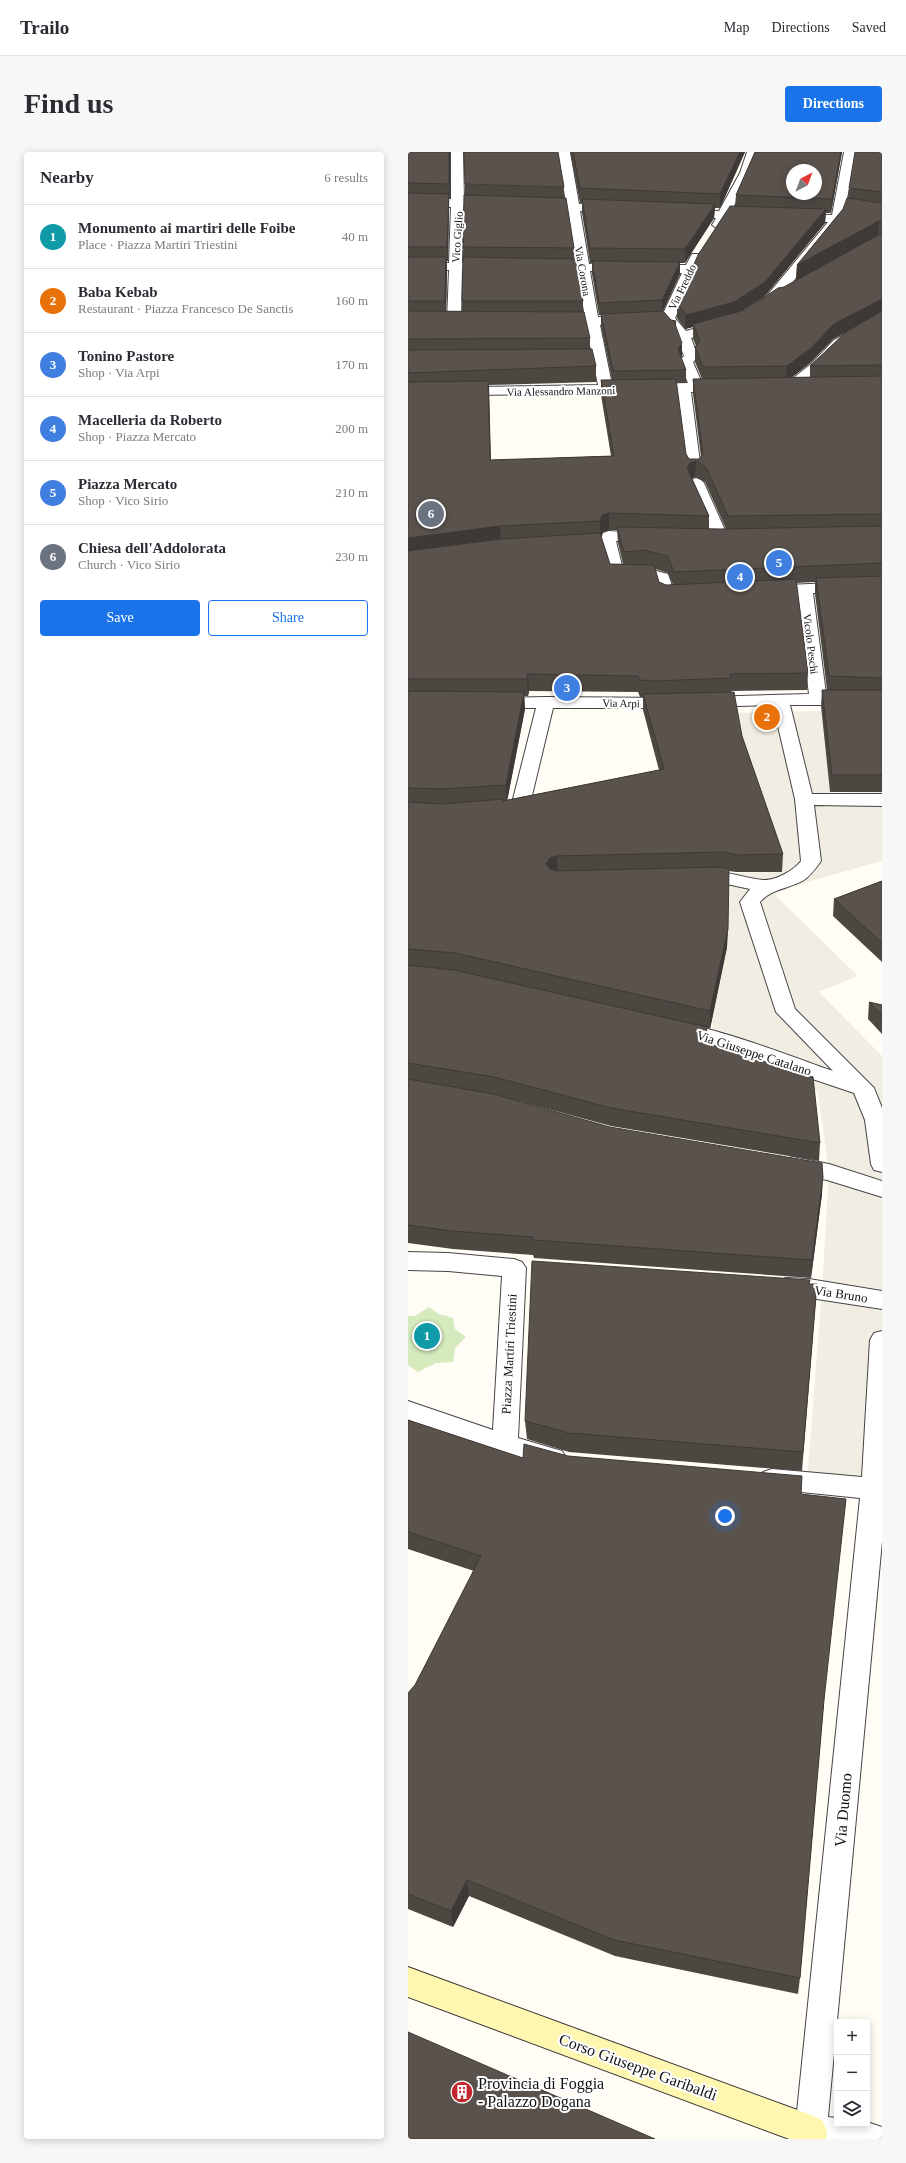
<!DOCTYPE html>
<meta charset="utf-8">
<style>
:root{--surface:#fff;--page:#f7f7f7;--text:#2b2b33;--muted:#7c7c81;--line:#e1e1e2;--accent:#1a73e8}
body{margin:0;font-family:"Times New Roman",serif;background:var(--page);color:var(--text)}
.controls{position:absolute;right:12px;bottom:12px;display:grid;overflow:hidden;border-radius:4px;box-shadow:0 2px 10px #0003}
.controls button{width:36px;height:36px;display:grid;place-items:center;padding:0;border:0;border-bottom:1px solid var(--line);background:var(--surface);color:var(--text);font:20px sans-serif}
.compass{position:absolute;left:378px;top:12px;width:36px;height:36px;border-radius:50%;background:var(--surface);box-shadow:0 2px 10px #0003;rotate:41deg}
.you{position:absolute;left:317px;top:1364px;width:14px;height:14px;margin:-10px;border:3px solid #fff;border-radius:50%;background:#1a73e8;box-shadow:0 0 0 6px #1a73e833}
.badge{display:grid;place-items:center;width:26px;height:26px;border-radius:50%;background:var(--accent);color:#fff;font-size:13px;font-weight:700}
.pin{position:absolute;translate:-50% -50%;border:2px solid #fff;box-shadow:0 1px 4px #0006}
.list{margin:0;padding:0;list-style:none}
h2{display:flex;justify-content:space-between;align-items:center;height:52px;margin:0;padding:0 16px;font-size:17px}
h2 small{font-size:13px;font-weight:400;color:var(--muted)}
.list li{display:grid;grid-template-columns:26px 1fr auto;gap:12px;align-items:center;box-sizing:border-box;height:64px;padding:0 16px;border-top:1px solid var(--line)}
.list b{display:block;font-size:15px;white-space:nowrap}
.list p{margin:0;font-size:13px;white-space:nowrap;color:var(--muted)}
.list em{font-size:13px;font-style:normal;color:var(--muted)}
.actions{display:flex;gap:8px;padding:12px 16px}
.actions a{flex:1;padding:9px 0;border:1px solid var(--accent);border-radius:4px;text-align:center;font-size:14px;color:var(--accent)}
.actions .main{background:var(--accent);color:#fff}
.icon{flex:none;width:22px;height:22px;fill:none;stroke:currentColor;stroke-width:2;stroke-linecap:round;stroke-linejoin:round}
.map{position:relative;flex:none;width:474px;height:1987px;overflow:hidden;border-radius:4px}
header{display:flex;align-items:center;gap:24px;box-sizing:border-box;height:56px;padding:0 20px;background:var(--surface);border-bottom:1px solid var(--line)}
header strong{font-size:19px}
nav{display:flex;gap:22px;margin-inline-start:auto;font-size:14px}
.intro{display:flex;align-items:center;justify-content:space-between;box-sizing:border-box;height:96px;padding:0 24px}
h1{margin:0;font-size:28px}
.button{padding:10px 18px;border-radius:4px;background:var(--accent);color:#fff;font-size:14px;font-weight:700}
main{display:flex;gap:24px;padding:0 24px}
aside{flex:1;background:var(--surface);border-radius:4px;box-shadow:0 2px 10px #0003}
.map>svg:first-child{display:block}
</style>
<header>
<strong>Trailo</strong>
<nav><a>Map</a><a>Directions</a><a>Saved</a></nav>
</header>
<div class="intro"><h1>Find us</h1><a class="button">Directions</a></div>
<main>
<aside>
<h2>Nearby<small>6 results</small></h2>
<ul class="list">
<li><span class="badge" style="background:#0f9aa8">1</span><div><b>Monumento ai martiri delle Foibe</b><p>Place · Piazza Martiri Triestini</p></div><em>40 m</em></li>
<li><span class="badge" style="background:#e8710a">2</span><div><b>Baba Kebab</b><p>Restaurant · Piazza Francesco De Sanctis</p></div><em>160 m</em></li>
<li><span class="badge" style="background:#3f7fe0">3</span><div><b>Tonino Pastore</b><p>Shop · Via Arpi</p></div><em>170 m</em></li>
<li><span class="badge" style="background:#3f7fe0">4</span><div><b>Macelleria da Roberto</b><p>Shop · Piazza Mercato</p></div><em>200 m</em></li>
<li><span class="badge" style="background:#3f7fe0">5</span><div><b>Piazza Mercato</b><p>Shop · Vico Sirio</p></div><em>210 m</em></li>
<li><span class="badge" style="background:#6b7280">6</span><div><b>Chiesa dell'Addolorata</b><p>Church · Vico Sirio</p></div><em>230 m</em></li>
</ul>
<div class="actions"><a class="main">Save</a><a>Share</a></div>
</aside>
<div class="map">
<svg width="474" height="1987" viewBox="0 0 474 1987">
<rect width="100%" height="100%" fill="#fffdf5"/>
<!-- green -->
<path fill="#d5ebbd" d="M21,1155L31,1162L45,1166L47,1177L58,1185L47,1196L45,1210L28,1211L10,1220L0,1213V1164H7Z"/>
<!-- plaza -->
<path fill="#f1ede2" d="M413,559L422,641L474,640V709L395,731L366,742L450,824L411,840L474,904V1349L398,1341L414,1139L421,1020L410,940L306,905L304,866L319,795L321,721L375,720L333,601L324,561Z"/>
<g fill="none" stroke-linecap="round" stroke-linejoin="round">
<!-- street casing -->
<g stroke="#444" stroke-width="2">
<g id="street">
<path d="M43,0H55L56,48H86L92,52L86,56L55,55L54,111H85L91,115L85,119L54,118L53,169L46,173L39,169L41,118H0V110L41,111L43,55L0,54V46L43,47Z"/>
<path d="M150,0H162L171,52L204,53L210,57L204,61L172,59L181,112L278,113L284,102H294L295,105L267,166L278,179L314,169L319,170L321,173L319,176L283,186L290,205L285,210L294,231H315L322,235L315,239L283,240L293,318L291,321H281L279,318L269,240L0,244V236L190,233L178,173L149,174L142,170L149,166L177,165L169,119H139L133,115L139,111L168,112L160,59L130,58L124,54L130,50L158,51ZM182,119L274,121L253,166L269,185L276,204L271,209L280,231L204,233L192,173L223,172L230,168L223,164L190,165Z"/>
<path d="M339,0H351L344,21L323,59L350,61L352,64L350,67H320L314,76L310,77L304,73L308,66L272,64L270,61L276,57L311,59L332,21Z"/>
<path d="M436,0H448L435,67L367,152L357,159H347L345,156L357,146L420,70H388L382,66L388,62L424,63Z"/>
<path d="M474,163V172C462,179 447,185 436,194C422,204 398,242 379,237L377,234L379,231L403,212L426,188Z"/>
<path d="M288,326L293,328L296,331L321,387L319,390H307L305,387L280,331L283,328Z"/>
<path d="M201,379L246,382L248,385L246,388L208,389L215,418L236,416L260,422L265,437L283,438L285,441L283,444L258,448L252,446L247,428C232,425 217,431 202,427L193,396H158L156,393L158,390L193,387L195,381Z"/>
<path d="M474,429V439L405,441L418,542L474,543V553H382L404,642H474V654L406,653L413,709C408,716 403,723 396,728C381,737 364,736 352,750L387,857L466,936L474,956V1020L466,1018L463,1012L457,968L446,941L301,892L263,883L260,878L263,873C287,866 395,909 425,919L368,860L332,750L342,737L314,731L284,729L281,725L284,721C309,714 331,726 355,728C368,729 386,718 393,709L387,647L365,553L297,555L291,554L288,550L291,546L297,545L401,542L388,441L353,440L351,437L353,434Z"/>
<path d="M138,545L265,546L271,547L274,551L271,555L265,556H145L121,656L119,660C108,662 97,664 86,662L84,658L86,654L104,651L128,556H87L81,555L78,551L81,547L87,546Z"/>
<path d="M385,1005L421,1012L474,1029V1045L419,1028L377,1019L374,1013L377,1007Z"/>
<path d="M0,1100L40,1101L106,1107L114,1110L118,1116L110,1286L154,1299L158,1306L154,1313L145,1316L0,1269V1249L85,1278L94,1124L40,1119L0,1118Z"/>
<path d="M378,1126L401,1127L474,1139V1157L370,1141L366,1135L370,1129Z"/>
<path d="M474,1179V1389L420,1965L429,1966V1972H459V1970L474,1975V1987H390L387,1979L452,1346L364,1337L355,1334L351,1327L355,1320L364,1317L454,1325L462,1188L466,1181Z"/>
</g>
</g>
<!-- secondary casing -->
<g stroke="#333" stroke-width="2">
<path id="secondary" d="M0,1815L403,1963L414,1968L419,1979L418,1987H381L0,1845Z"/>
</g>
<!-- street -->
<use href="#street" fill="#fff" fill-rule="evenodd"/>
<!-- secondary -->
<use href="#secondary" fill="#fff6b0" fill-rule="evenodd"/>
</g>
<!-- wall -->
<g fill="#4d4742" fill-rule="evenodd">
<path d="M0,0H42V46H41V56L40,109H39V120L38,159H54V149L55,105V95L57,43V32L156,35V46L166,96V107L175,149V160L182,186V197L188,214V230L81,233L83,308L203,304L193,243V228H204L193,174V163H191L184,122V111H182L174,61V51H172L162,0H337L312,56H307L306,66L277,111H272V122L255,159L263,168L268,169V175L274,204L273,205L278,218V231H268L278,302L281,307H291L293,305L285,242V227H294L287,210V195L288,194L285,187V175L277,177L269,166V151L327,54L328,43L347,0H434L423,61H418L417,71L356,145L334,159L337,158L388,128L389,113L435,57L440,46L441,36L474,0V640H422L413,554L414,538H419L407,442V430L388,431L400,521L399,538L323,539L334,584L375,702L374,720H328L321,719L319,795L302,877L299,876V891L412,991L411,1009L203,974L99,946L414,1042L403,1126L126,1106L125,1103L45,1097L0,1091ZM438,180L402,214V225H384L402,211L425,187ZM287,325L297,330L318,377H301V364L284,326ZM201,378H209L210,391L215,412H202L193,384L195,380ZM247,417L260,421L265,433H258L251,430ZM121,539L230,540L232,545H235V558L251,618L99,648L117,557L116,544H120Z"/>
<path d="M474,729V810L425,764L426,747Z"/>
<path d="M461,850L474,853V882L460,867Z"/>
<path d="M401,1132H409L394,1319L161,1300L119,1287L117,1269Z"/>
<path d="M0,1268L115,1306L160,1304L393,1342L416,1548L392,1826L390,1842L207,1804L61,1744L45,1775L0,1757V1541L7,1533L66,1419L0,1397Z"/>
</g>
<!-- shaded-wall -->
<g fill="#3f3936">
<path d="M41,0H42V46L41,32Z"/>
<path d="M332,0H337L312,56V42Z"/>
<path d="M433,0H434L423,61L424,47Z"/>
<path d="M41,42V56L40,109L39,95Z"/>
<path d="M307,52L306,66L277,111V97Z"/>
<path d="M418,57L417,71L356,145L325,165L285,172V175L277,177L278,163Z"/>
<path d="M471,69L470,84L388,128L389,113Z"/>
<path d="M38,105L39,120L38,164L37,149Z"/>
<path d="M272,110V122L254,161V148Z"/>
<path d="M474,147V162L425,187L402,211L378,230L379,214L426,172Z"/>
<path d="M274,191V204L270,210V197Z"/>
<path d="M80,229L81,245L83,324L82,308Z"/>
<path d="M288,309L287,325L282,327L279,316L282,311Z"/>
<path d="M201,361V378L195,380L192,386V369L194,363Z"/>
<path d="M92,374L93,391L0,403V386Z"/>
<path d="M120,522L121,539L120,544L119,527Z"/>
<path d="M116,540L117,557L99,650L98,633Z"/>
<path d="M149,704L150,722L143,724L138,712L142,706Z"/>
<path d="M320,777L319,795L302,877V859Z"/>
<path d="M299,875L298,893L296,890Z"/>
<path d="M415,1025L414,1042L403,1126L404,1108Z"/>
<path d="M59,1728L61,1744L45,1775L43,1759Z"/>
</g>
<!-- building -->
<g fill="#5a524d" stroke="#3f3936" fill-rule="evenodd">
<path d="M0,0H41V32L0,31Z"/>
<path d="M56,0H150L156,35L57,32Z"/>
<path d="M165,0H332L312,42L172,36Z"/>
<path d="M347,0H433L424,47L328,43ZM384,18H408V42H384Z"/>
<path d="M447,0H474V40L441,36Z"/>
<path d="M0,41L41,42L39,95H0Z"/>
<path d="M56,43L158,46L166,96L55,95Z"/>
<path d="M439,46L474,51V69H471L389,113L435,57Z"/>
<path d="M174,47L307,52L277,97L182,96Z"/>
<path d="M322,54L418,57L357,130L326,150L278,163L269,151L290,103Z"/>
<path d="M474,81V147L426,172L403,196L379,214L295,215L287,195L292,189L285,172L337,158L370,136L376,135Z"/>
<path d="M0,105H38L37,149H0Z"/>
<path d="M55,105L167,107L175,149H54Z"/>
<path d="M184,109L272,110L254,148L191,151Z"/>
<path d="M0,159L176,160L182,186L0,187Z"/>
<path d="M255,159L263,168L268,169L267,172L274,191L270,197L278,218L205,219L193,162Z"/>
<path d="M474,159V213L402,214L438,180Z"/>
<path d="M184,197L188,214L0,221V198Z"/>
<path d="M474,224V362L320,364L298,315L288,309L282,311L279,316L301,364L201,361L194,363L192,369L92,374L0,386V230L80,229L82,308L206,304L193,228L268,227L278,302L281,307H291L295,302L285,227Z"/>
<path d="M474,374V411L266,420L260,404L236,398L216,400L209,375L313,377Z"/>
<path d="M192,381L202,412L246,413L251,430L258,433L388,427L400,521L322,522L323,526L247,529L232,528L230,524L120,522L119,527H0V399L92,387Z"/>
<path d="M474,424V526L421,524L408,426Z"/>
<path d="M414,538H474V623H424Z"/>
<path d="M0,539L116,540L98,633L35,637L0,636Z"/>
<path d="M326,540L334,584L375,702L329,703L315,700L149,704L142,706L138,712L142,717L149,719L314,715L321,717L320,777L302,859L47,801L0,797V650L34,652L95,647V649L256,617L235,542Z"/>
<path d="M474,729V791L426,747Z"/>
<path d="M0,813L46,818L299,875L296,890L405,925L412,991L203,956L86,925L0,911Z"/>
<path d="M461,850L474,853V863Z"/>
<path d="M0,927L85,942L202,975L414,1011L415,1025L404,1108L125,1088V1085L43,1079L0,1073Z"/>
<path d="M124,1109L402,1128L401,1132H409L395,1300L161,1281L117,1269Z"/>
<path d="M0,1268L115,1306L116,1292L160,1304L394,1324L393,1342L438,1347L416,1548L392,1826L206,1788L59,1728L43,1759L0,1742V1541L7,1533L73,1404L0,1380Z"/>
<path d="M0,1880L247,1987H0Z"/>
</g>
<!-- icons -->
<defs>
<g id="building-disc" transform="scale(1.15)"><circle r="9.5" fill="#c4262e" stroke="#fff"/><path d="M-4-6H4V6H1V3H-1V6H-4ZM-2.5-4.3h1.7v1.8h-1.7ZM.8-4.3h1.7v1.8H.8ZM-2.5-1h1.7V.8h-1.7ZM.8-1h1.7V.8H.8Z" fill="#fff"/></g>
</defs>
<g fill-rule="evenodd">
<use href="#building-disc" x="54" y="1940"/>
</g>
<g text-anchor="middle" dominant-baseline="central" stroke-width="4" stroke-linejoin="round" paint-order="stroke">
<!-- far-street labels -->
<g font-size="11" fill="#111" stroke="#fff">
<text transform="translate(49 85) rotate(-86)">Vico Giglio</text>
<text transform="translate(175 119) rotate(80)">Via Corona</text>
<text transform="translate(274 135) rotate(-64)">Via Freddo</text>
<text transform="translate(153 239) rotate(-1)">Via Alessandro Manzoni</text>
<text transform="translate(403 492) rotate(83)">Vicolo Peschi</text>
<text transform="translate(213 551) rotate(1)">Via Arpi</text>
</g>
<!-- street labels -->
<g font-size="13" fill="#111" stroke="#fff">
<text transform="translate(346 901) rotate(18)">Via Giuseppe Catalano</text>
<text transform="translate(433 1142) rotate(9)">Via Bruno</text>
<text transform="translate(101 1202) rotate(-87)">Piazza Martiri Triestini</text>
</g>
<!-- near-street labels -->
<g font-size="16" fill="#111" stroke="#fff">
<text transform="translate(435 1658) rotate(-85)">Via Duomo</text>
<text transform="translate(230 1915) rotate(20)">Corso Giuseppe Garibaldi</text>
</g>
<!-- near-poi labels -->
<g font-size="16" fill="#111" stroke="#fff" text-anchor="start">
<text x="70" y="1931">Provincia di Foggia<tspan x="70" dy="18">- Palazzo Dogana</tspan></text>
</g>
</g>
</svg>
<div class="controls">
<button>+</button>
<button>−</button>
<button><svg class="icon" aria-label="layers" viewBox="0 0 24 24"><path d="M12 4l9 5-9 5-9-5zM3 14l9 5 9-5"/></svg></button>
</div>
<svg class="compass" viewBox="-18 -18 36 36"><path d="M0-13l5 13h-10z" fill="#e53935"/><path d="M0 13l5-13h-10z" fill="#7c7c81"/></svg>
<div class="you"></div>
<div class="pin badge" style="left:19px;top:1184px;background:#0f9aa8">1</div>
<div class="pin badge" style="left:359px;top:565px;background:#e8710a">2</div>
<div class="pin badge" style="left:159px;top:536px;background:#3f7fe0">3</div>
<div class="pin badge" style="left:332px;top:425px;background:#3f7fe0">4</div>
<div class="pin badge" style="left:371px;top:411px;background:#3f7fe0">5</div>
<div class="pin badge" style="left:23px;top:362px;background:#6b7280">6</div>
</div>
</main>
